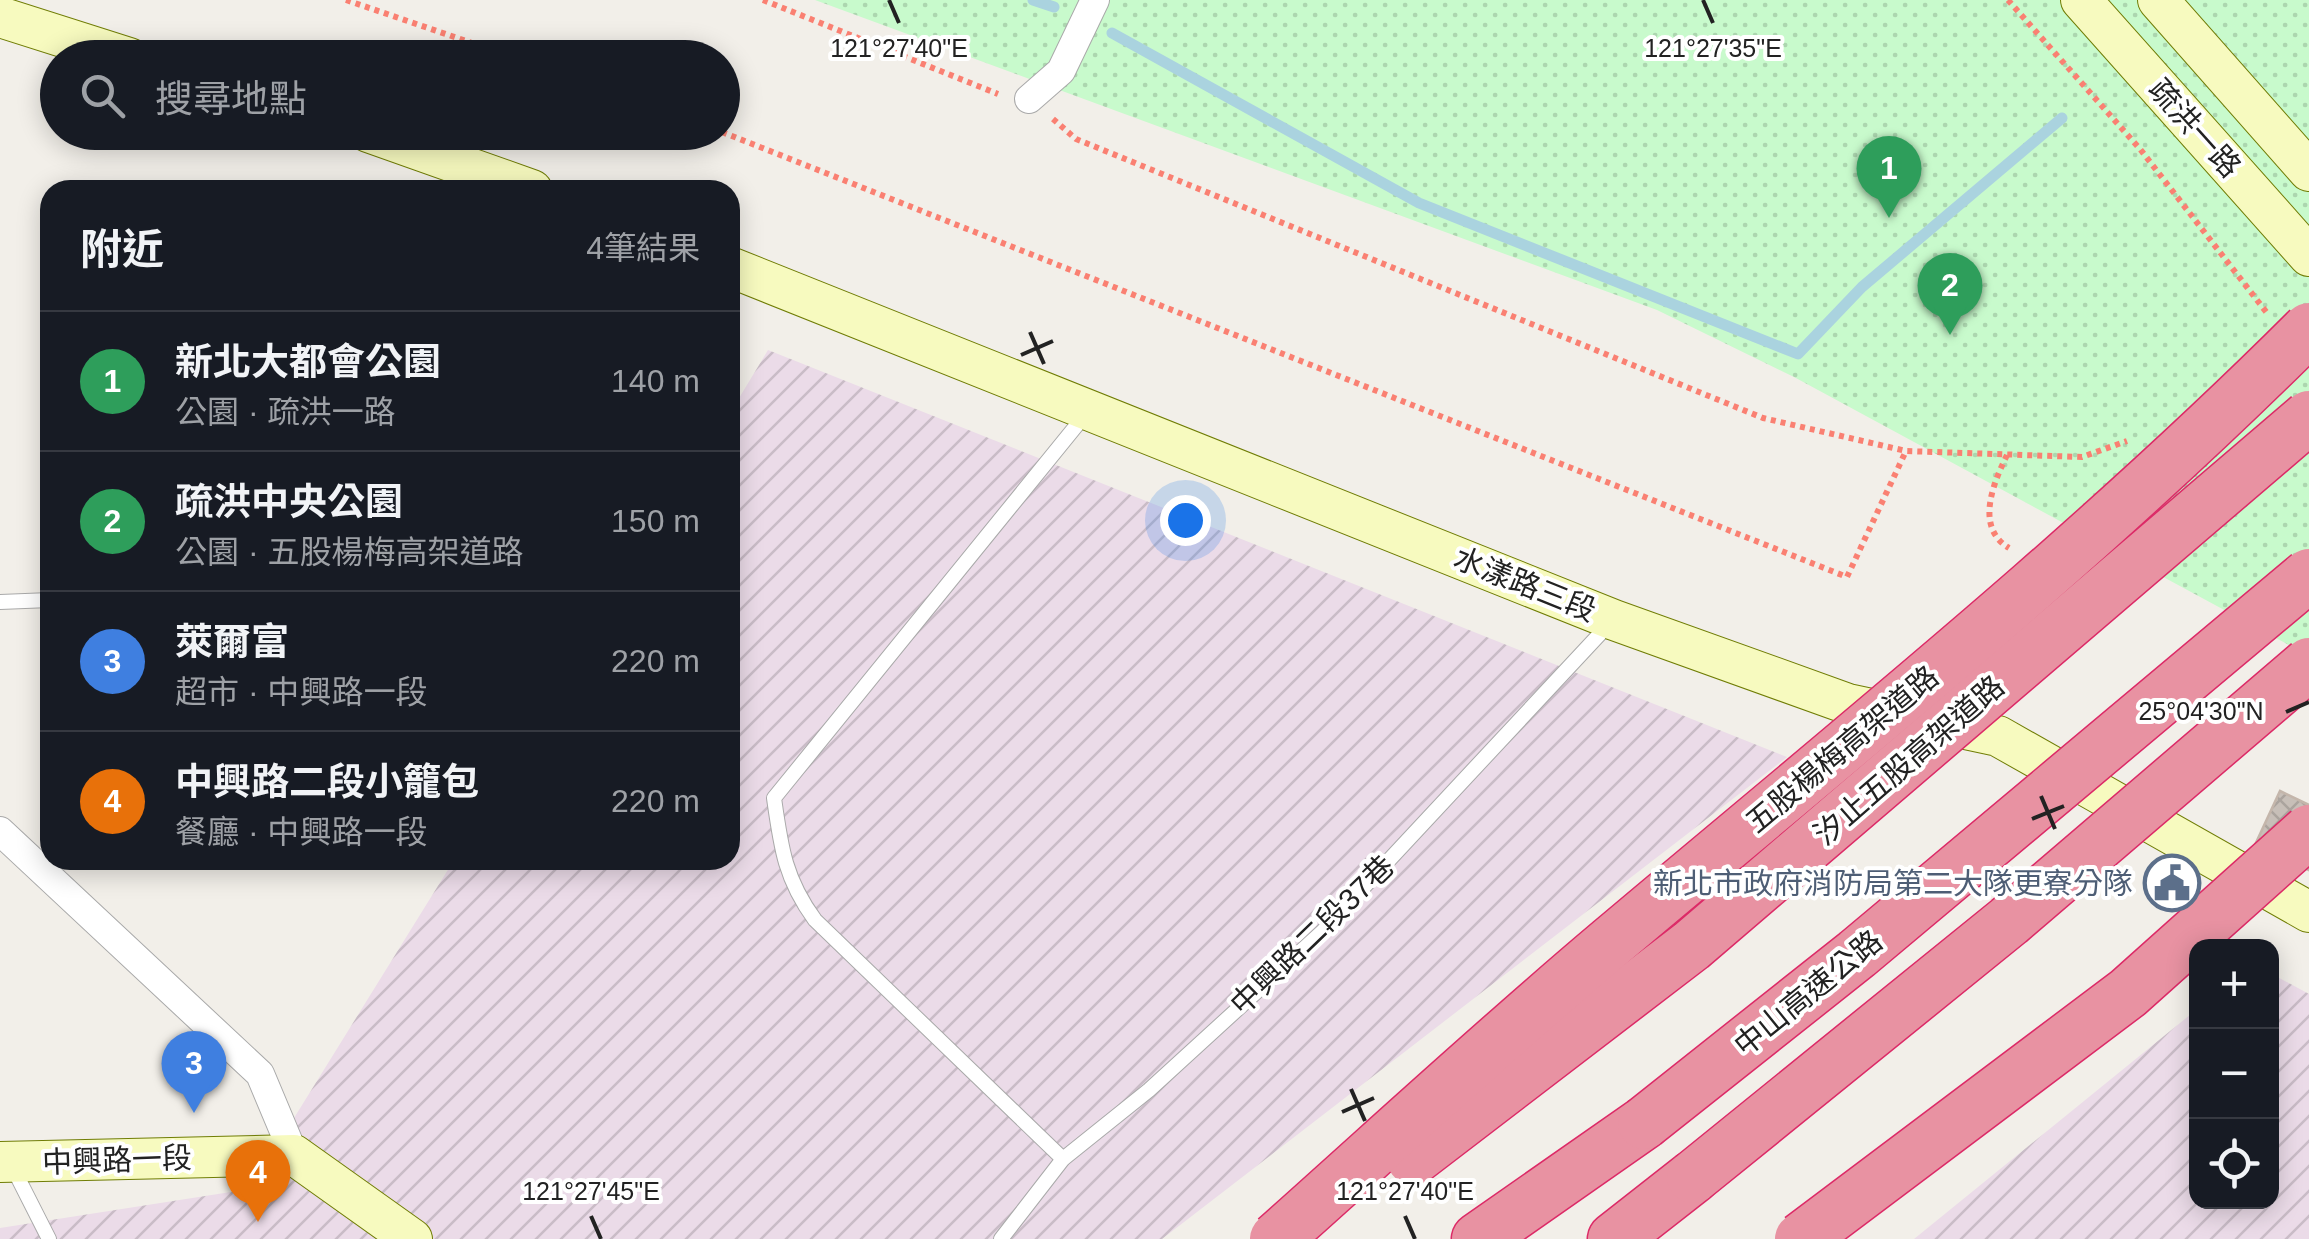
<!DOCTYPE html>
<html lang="zh-TW">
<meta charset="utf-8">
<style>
:root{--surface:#171b24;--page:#242831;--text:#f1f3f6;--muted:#9ea1a6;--line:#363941;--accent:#b45309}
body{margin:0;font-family:Helvetica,"Noto Sans TC",sans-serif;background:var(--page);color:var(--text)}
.controls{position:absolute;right:30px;bottom:30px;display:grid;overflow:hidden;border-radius:20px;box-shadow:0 5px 25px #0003}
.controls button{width:90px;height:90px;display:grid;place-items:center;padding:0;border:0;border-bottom:2px solid var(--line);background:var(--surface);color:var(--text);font:50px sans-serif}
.you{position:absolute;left:1185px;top:520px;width:35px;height:35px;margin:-25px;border:8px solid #fff;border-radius:50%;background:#1a73e8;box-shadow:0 0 0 15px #1a73e833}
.badge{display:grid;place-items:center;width:65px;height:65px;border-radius:50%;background:var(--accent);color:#fff;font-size:32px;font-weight:700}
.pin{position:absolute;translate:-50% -82px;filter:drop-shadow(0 2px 5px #0008)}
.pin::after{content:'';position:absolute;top:52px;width:35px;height:30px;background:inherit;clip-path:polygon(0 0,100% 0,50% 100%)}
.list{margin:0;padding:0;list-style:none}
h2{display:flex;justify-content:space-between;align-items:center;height:130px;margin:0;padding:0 40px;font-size:42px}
h2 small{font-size:32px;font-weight:400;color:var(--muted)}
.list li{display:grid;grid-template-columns:65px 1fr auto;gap:30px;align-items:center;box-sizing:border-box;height:140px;padding:0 40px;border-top:2px solid var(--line)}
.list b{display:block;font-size:38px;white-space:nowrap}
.list p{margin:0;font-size:32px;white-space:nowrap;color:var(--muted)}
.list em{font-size:32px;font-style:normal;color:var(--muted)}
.icon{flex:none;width:55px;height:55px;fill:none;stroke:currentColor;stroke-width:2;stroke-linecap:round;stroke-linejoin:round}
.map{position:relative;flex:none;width:2309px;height:1239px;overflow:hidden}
.search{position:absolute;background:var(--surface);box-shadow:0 5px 25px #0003;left:40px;top:40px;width:700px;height:110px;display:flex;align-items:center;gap:25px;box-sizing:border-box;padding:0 35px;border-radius:55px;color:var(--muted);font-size:38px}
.panel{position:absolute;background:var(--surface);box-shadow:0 5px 25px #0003;left:40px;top:180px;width:700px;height:690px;border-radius:30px}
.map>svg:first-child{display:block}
</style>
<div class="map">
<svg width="2309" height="1239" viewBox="0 0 2309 1239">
<defs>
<pattern id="industrial-furrows" width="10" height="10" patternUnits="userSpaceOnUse" patternTransform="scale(2.5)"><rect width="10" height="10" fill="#ebdbe8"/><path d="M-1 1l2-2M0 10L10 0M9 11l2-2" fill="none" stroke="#c9bcc7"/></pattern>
<pattern id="park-dots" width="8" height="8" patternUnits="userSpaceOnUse" patternTransform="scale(2.5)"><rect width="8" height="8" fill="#c8facc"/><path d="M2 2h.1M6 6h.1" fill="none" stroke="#acd6af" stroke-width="1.8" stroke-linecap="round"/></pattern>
<pattern id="building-cross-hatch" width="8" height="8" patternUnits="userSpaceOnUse" patternTransform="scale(2.5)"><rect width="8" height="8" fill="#c7bfb8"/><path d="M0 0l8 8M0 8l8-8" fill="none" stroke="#aba49e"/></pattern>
</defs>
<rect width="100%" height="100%" fill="#f2efe9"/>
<!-- industrial -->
<g fill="url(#industrial-furrows)">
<path d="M768,350L1787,757L1162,1239H0V1228L250,1189L454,860H730V413Z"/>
<path d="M2272,974L2309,994V1239H1914L2196,1010V1202H2272Z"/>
</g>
<!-- park -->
<path fill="url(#park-dots)" d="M815,0H2309V656L1794,377L1657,310Z"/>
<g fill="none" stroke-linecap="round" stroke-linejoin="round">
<!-- stream -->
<g stroke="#aad3df" stroke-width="11">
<path d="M1033,0L1054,7"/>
<path d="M1112,33L1419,203L1798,354L1862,287L2062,118"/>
</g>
</g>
<!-- building -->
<path fill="url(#building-cross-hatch)" stroke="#c4b6ab" stroke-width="2.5" d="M2280,791L2309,805V870L2255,845Z"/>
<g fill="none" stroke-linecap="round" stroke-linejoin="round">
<!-- lane casing -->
<g stroke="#a9a9a9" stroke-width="16">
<g id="lane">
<path d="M0,602L50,600"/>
<path d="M1063,1159L815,920C785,879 781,848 774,798L1085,415"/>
<path d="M13,1168L49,1239"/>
<path d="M1001,1239L1063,1159L1149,1090L1322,932L1611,622"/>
</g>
</g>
<!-- street casing -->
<g stroke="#a9a9a9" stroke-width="30">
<g id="street">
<path d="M1029,99L1061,71L1095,0"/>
<path d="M0,831L260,1074L294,1155"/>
</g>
</g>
<!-- secondary casing -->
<g stroke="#707d05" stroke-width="42">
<g id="secondary">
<path d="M2081,0L2309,256"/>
<path d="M2158,0L2309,171"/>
<path d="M0,17L129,58"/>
<path d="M368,132L532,190"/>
<path d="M730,267L1614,620L1848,704L1998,736L2309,912"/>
<path d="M0,1162L294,1155L412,1239"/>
</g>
</g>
<!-- highway casing -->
<g stroke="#dc2a67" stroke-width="55">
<g id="highway">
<path d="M1478,1239L1644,1123"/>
<path d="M1614,1239L1693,1177"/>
</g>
</g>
<!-- path -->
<g stroke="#fa8072" stroke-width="6" stroke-dasharray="5 5" stroke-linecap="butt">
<path d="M346,0L516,58"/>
<path d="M763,0L998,94"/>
<path d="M2008,0L2140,149L2267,313"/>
<path d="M1053,119L1076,139L1763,418L1906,451L2082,457L2127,441"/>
<path d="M722,132L1847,577L1906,451"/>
<path d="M2007,455C1994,482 1974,527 2009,548"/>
</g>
<!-- lane -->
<use href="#lane" stroke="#fff" stroke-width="14"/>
<!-- street -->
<use href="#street" stroke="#fff" stroke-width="28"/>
<!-- secondary -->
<use href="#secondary" stroke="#f7fabf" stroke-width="40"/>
<!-- highway -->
<use href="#highway" stroke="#e892a2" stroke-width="52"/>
<!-- highway-bridge casing -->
<g stroke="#dc2a67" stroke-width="55" stroke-linecap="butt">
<g id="highway-bridge">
<path d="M1644,1123L1857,954L2309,575"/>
<path d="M1413,1159L1691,946L2309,417"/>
<path d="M1693,1177L2009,921L2309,664"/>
<path d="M1276,1239C1387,1140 1496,1039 1610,943C1847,743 2089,549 2309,329"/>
<path d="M1801,1239L2128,993L2309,831"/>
</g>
</g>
<!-- highway-bridge -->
<use href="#highway-bridge" stroke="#e892a2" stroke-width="52"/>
</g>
<!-- ticks -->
<path fill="none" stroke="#222" stroke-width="4" d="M889,0L899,23M1703,0L1713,23M1030,332L1044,364M1021,355L1053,341M2286,712L2309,702M2041,796L2055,829M2032,819L2064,806M1351,1089L1365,1121M1342,1112L1374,1098M591,1216L601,1239M1405,1216L1415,1239"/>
<!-- icons -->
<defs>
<g id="civic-ring" transform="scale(2.875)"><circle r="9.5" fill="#fff" stroke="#5c6f8a" stroke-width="1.5"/><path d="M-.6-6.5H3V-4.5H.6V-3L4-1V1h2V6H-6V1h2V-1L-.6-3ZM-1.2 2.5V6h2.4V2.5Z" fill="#5c6f8a"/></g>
</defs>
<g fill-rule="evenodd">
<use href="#civic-ring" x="2172" y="883"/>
</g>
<g text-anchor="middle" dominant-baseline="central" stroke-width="8" stroke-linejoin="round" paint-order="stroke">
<!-- street labels -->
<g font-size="30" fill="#222" stroke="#fff">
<text transform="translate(2195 128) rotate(48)">疏洪一路</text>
<text transform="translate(1525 584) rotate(22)">水漾路三段</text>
<text transform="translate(1842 749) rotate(-40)">五股楊梅高架道路</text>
<text transform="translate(1909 760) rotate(-41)">汐止五股高架道路</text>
<text transform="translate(1312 935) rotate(-44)">中興路二段37巷</text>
<text transform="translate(1808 993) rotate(-39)">中山高速公路</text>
<text transform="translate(117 1160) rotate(-2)">中興路一段</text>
</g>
<!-- service labels -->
<g font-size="30" fill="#4e5e75" stroke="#fff" text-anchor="end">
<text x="2133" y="883">新北市政府消防局第二大隊更寮分隊</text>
</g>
</g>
<g font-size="25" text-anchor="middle" fill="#222" stroke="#fff" stroke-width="8" stroke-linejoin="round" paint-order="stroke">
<text x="899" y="57">121°27'40"E</text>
<text x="1713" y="57">121°27'35"E</text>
<text x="2201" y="720">25°04'30"N</text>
<text x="591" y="1200">121°27'45"E</text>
<text x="1405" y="1200">121°27'40"E</text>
</g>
</svg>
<div class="controls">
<button>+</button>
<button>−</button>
<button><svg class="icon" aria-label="locate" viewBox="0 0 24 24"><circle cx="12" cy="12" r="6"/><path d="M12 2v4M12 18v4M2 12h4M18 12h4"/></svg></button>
</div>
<div class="you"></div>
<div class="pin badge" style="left:1889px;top:218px;background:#2e9e5b">1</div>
<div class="pin badge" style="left:1950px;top:335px;background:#2e9e5b">2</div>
<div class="pin badge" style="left:194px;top:1113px;background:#3f7fe0">3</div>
<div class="pin badge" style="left:258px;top:1222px;background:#e8710a">4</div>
<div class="search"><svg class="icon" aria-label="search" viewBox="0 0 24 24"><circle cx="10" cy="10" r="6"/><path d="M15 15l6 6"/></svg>搜尋地點</div>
<section class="panel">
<h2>附近<small>4筆結果</small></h2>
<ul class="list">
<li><span class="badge" style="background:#2e9e5b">1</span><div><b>新北大都會公園</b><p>公園 · 疏洪一路</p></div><em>140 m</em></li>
<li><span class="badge" style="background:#2e9e5b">2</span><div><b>疏洪中央公園</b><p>公園 · 五股楊梅高架道路</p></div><em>150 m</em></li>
<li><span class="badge" style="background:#3f7fe0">3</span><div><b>萊爾富</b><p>超市 · 中興路一段</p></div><em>220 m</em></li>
<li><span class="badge" style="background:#e8710a">4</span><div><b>中興路二段小籠包</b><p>餐廳 · 中興路一段</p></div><em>220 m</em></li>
</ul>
</section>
</div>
